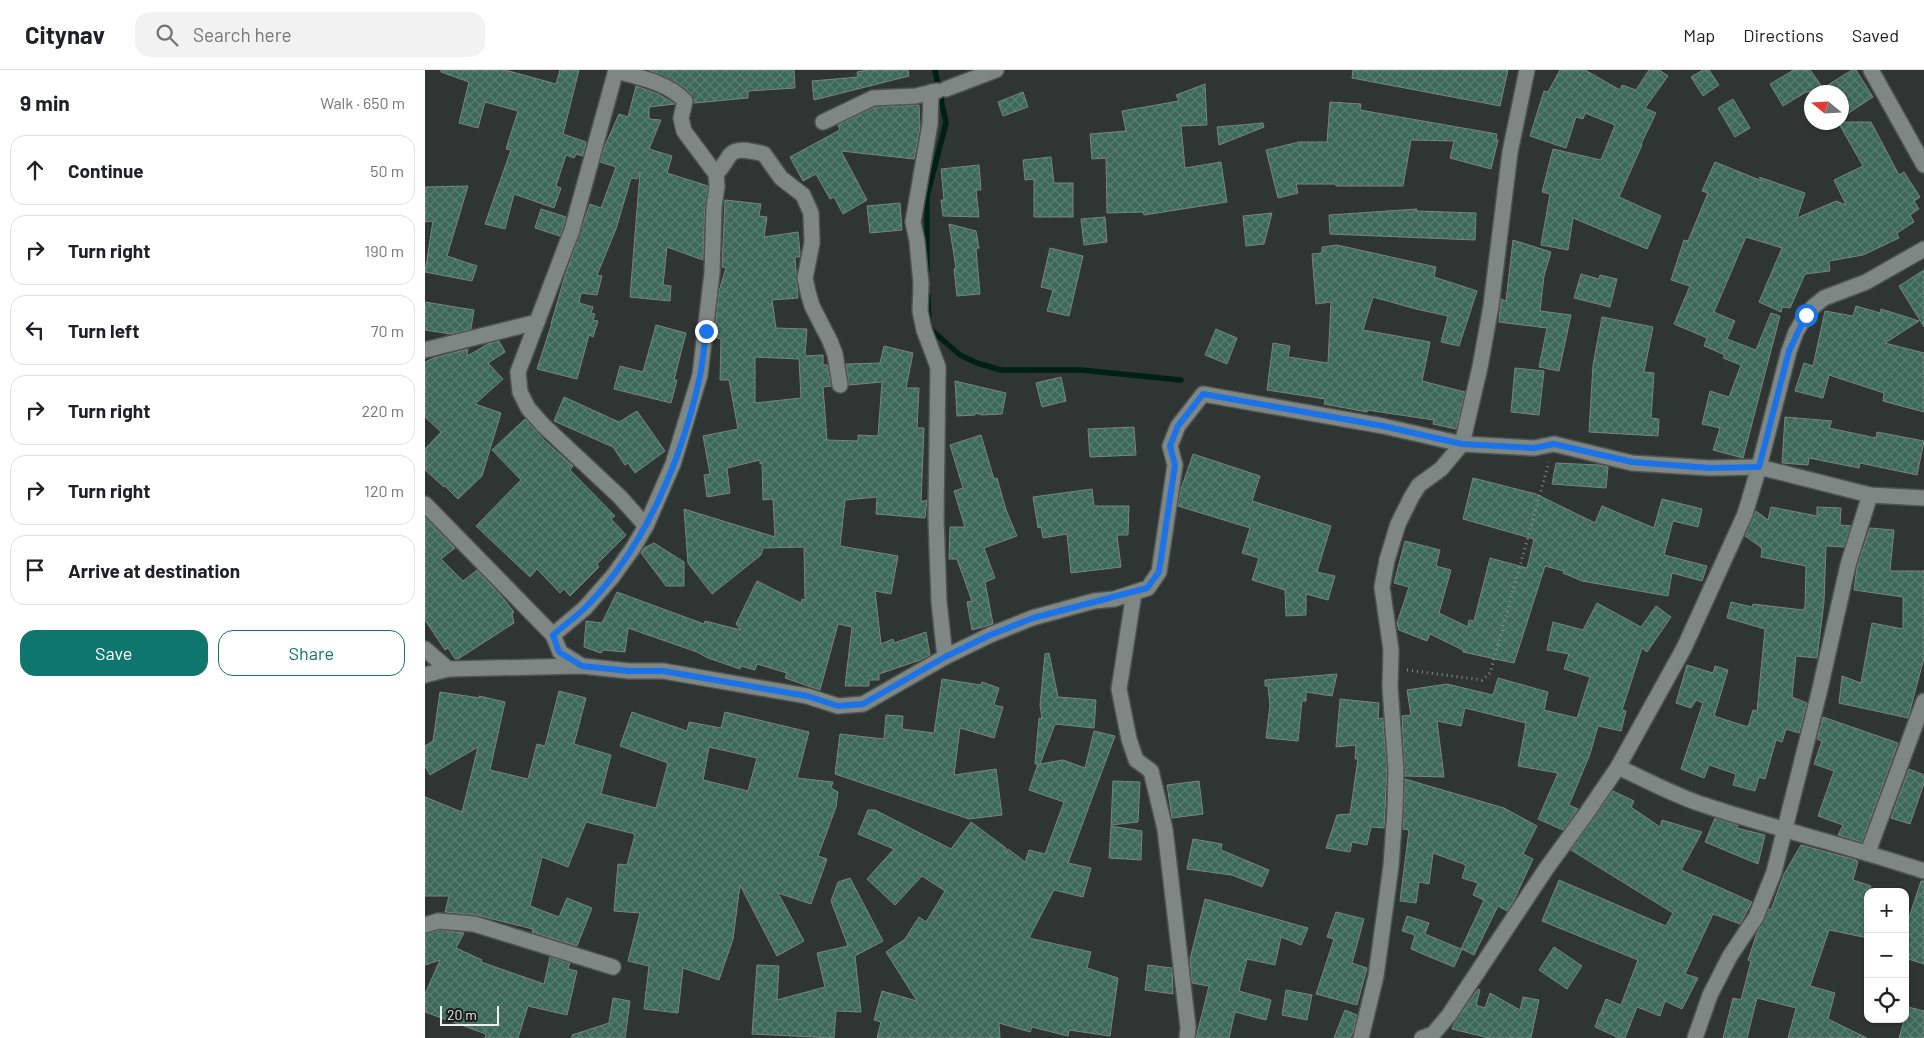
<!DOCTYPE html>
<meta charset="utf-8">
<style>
:root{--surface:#fff;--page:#f2f2f2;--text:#202124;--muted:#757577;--line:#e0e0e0;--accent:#0f766e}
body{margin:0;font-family:Barlow,sans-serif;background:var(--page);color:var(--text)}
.controls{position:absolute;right:15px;bottom:15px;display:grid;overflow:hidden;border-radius:10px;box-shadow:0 1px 4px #0004}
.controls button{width:45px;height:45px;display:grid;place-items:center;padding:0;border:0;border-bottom:1px solid var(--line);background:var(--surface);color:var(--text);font:25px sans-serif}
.compass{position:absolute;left:1379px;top:15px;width:45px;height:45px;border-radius:50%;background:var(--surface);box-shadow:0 1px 4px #0004;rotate:288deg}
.scale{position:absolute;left:15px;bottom:12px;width:59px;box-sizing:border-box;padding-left:5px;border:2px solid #ecf1ef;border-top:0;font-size:14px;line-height:18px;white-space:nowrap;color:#ecf1ef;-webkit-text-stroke:4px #181b1a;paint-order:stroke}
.stop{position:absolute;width:15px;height:15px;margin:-11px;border:4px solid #1a73e8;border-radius:50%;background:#fff}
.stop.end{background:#1a73e8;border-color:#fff;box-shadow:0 1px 5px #0008}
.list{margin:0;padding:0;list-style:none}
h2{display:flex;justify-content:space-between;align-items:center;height:65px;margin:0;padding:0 20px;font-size:21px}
h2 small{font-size:16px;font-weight:400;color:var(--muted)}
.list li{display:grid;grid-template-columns:32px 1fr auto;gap:15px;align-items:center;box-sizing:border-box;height:70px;margin:0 10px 10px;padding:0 10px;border:1px solid var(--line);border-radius:15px}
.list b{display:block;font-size:19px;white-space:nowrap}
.list em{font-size:16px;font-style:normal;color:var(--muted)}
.actions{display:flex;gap:10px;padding:15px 20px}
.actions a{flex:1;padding:11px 0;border:1px solid var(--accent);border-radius:15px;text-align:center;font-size:18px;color:var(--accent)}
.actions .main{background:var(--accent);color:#fff}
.icon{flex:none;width:28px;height:28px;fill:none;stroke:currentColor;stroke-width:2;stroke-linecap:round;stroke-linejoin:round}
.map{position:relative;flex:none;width:1499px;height:968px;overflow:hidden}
header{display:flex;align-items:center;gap:30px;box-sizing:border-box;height:70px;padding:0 25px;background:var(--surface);border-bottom:1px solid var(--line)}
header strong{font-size:24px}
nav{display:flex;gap:28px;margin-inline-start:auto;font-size:18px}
.search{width:350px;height:45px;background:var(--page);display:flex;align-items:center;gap:12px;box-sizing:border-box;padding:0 18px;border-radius:15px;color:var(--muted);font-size:19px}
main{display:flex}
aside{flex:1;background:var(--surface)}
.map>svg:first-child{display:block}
</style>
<header>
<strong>Citynav</strong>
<div class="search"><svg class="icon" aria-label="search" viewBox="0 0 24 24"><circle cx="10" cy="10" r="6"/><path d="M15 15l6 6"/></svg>Search here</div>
<nav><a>Map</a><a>Directions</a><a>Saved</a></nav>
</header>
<main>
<aside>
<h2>9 min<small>Walk · 650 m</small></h2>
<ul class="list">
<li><svg class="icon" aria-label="ahead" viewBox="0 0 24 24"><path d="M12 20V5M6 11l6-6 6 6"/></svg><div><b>Continue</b></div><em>50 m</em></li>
<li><svg class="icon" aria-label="right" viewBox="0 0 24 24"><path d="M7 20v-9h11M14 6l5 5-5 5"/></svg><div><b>Turn right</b></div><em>190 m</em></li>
<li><svg class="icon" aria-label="left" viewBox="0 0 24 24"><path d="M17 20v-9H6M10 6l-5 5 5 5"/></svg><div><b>Turn left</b></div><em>70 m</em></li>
<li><svg class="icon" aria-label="right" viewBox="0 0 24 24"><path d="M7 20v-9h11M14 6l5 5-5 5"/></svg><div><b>Turn right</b></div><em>220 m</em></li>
<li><svg class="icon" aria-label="right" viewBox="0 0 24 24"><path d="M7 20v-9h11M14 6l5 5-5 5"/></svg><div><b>Turn right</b></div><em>120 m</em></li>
<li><svg class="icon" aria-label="arrive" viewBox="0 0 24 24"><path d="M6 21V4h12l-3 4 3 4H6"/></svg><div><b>Arrive at destination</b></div></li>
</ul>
<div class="actions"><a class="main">Save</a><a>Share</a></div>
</aside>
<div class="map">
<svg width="1499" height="968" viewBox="0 0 1499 968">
<defs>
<pattern id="building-cross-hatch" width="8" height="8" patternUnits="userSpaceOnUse" patternTransform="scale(1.25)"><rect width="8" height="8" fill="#3c685a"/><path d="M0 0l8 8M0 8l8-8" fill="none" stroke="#587e72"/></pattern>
</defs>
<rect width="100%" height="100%" fill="#2e3532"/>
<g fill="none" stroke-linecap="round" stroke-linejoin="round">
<!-- stream -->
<g stroke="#002016" stroke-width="5.5">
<path d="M502,202V126L521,53L510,0"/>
<path d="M503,226L504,258L535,285L552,293L576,300H656L756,310"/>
</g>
</g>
<!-- building -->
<g fill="url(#building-cross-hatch)" stroke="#7a8380" fill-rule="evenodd">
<path d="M16,0H80L131,14L135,0H154L138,64L161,72L158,86L151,84L149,88L141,85L131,116L136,118L129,138L89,124L80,159L60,154L86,80L81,79L93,41L60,32L53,58L34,53L44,12L16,2Z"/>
<path d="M223,0H369L370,18L323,21V28L269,33L267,25L259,17L241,7Z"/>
<path d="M443,0H483L484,6L389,30L387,11L433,7L432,2Z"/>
<path d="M928,0H1083L1075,36L927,8Z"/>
<path d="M1135,0H1160L1195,20L1197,15L1211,20L1224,0H1234L1243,6L1220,38L1231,43L1216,74L1217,75L1194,127L1236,146L1222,179L1148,148L1143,180L1116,175L1125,124L1117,122L1128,79L1176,90L1190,55L1160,43L1158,49L1151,47L1141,78L1105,66L1119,21L1123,22Z"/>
<path d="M1278,0H1284L1294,15L1278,26L1266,7Z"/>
<path d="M1369,0H1385L1398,18L1427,0H1431L1448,27L1416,48V22H1381L1358,36L1345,14Z"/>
<path d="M780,14L782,55L756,56L760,98L796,92L802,132L719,145L718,142L682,143L681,88L667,89L665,64L701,61L697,41L754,31L751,25Z"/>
<path d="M211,16L233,24L250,34L224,37V49L236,50L224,79L247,86L242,103L283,116L280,137L278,190L242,177L238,215L246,216L245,231L205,227L215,102L212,109L206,108L191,159L172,205L177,206L172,225L156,223L154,233L168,237L166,243L170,244L168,250L173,251L168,267L164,265L152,309L112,299L127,253L126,254L139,209L165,134L176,138L191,97L175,92L179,78L194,44L203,47Z"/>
<path d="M598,22L603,37L578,46L573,32Z"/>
<path d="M1308,29L1325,58L1310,67L1293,38Z"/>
<path d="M905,32L936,34L935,40L1072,64L1071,69L1073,70L1066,99L1025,88L1029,71L986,70L978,116H911V114H871L873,123L853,128L841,80L874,72H902Z"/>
<path d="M494,35L495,57L489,89L416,81L442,130L418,144L409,127L405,129L391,104L378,111L365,87L415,60L413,55L450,37Z"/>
<path d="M1413,52H1446L1474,105L1479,102L1495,127L1489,131L1494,139L1485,145L1489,152L1472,163L1474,168L1438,185L1404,191L1405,201L1380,204L1365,238L1357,237L1356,242L1334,232L1357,178L1321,167L1289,242L1310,251L1302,269L1331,280L1346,243L1355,246L1318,388L1288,380L1295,358L1277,354L1285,321L1304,327L1316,295L1298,288L1300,285L1279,276L1282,268L1249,254L1265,216L1246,210L1259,170L1263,171L1283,123L1277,121L1290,92L1337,111L1334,107L1380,123L1372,148L1411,131L1421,135L1409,110L1438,96Z"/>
<path d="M838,53L839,57L794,75L792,57Z"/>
<path d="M626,87L629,113H648V147H609V109L600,110L598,90Z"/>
<path d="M554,95L556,120H551L554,147L518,146L516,130H519L516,99Z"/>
<path d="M43,116L22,186L52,196L47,211L0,202L8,151L0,152V117Z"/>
<path d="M300,130L336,134L334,146L342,147L339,167L373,162L375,183V187H370L373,228L347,230L351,258L382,259L380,286L398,285V295H402L406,316L398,317L402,370L433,371V365L453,366L457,312L424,315L421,294L455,293L459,276L488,283L481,318H494L492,358H499L496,432L502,430L500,448L451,444L452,427L420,430L415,476L473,486L466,524L450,521L456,574L468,569L469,573L501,562L505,585L495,590L454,604V610H444V616H420L427,557L413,554L395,620L360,608L362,603L332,594L330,600L316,596L315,599L283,588L272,582L203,558L200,582L178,580L176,583L159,577L161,551L177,553L192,522L279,554L280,551L316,560L311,554L332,511L376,533L377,529L380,530L379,477L338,478L336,485L287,524L263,493L259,439L350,467L348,429L338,430L337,393L335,394V390L302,398L305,423L282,427L279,405L285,404L278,366L313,359L304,310H295L296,269L289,267L294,221L301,198L297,197ZM330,287L374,289L376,328L330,333Z"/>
<path d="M475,133L477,160L445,163L442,136Z"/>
<path d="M116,139L141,147L135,166L110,158Z"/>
<path d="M992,139L991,141L1051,143L1050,170L905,164L904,145Z"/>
<path d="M847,143L839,174L821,176L818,146Z"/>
<path d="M680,147L682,172L659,175L656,149Z"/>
<path d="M524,154L551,161L554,178L551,179L555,224L532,226L529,199L531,198Z"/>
<path d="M1088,170L1126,182L1119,206L1115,241L1146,245L1134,301L1114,297L1122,258L1074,252L1076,229L1081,231Z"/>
<path d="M912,175L1011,197L1009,207L1052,221L1034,276L1016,272L1023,246L991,239L948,227L938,260L1005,272L997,311L1040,322L1031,359L1008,354L1009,350L942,340V342L899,334L900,329L842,320L848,273L865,276L863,287L903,293L906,232L891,234L887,184L897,183V177Z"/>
<path d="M625,178L658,186L644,246L622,241L628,220L616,217Z"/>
<path d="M1499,200V257L1474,216Z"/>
<path d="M1156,204L1174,209L1175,205L1192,209L1185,237L1149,228Z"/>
<path d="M0,232L49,240L46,259L26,264L0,260Z"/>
<path d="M1431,236L1455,243L1456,239L1494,251L1460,273L1499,283V342L1458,331L1459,323L1404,305L1398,328L1370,321L1379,293L1388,296L1400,241L1428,246Z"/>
<path d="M1177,247L1228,257L1219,302L1229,303L1226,348L1234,349L1233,366L1164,362L1168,295Z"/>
<path d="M231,255L261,263L249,310H252L246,333L189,319L195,296L218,302Z"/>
<path d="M791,259L812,268L802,294L780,285Z"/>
<path d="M74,271L80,282L63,293L78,309L50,334L76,343L57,406L33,429L20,416L19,417L0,400V379L16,362L0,347V292L9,288L43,279L42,286L63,274Z"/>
<path d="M1090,298L1119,301L1114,345L1086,342Z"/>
<path d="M636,307L641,331L617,337L611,313Z"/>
<path d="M530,311L581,323L577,344L557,345L550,343V345L532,346Z"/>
<path d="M139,327L194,352L212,341L240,381L210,403L203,393L200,395L188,377L129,351Z"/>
<path d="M1360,347L1407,351L1404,358L1451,368L1452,362L1499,371L1492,405L1435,393L1434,398L1384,388L1383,395L1357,393Z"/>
<path d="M100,349L120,371L148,396L145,400L190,446L186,449L201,465L172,494L174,497L145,526L139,519L135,523L112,499L105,507L51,456L96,410L67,380Z"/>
<path d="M709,357L711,385L665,387L663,359Z"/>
<path d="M556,365L569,409L572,408L581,440L592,466L559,478L570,508L560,512L568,554L547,560L542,532L547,531L532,489H524L525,457H540L529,421L538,418L525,375Z"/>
<path d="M768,384L835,406L827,431L906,456L892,502L910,506L903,530L881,524V545L861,546L860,520L827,510L834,488L817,483L825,458L753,436L755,422Z"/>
<path d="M1131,393L1174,395L1183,397L1181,418L1127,414Z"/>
<path d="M1048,408L1111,424L1170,453L1177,436L1229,458L1237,429L1277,439L1273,457L1248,451L1239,485L1282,496L1277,511L1247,503L1243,526L1157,511L1138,503L1139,501L1120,496L1089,593L1038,582V580L1005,564L1002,571L974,560L972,553L984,517L969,513L980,471L1015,480L1011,496L1026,500L1014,543L1043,557L1044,550L1049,551L1065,488L1102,498L1109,469L1038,449Z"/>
<path d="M667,419L669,436H704L703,465H692L696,497L646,503L642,464L618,468L616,457L613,458L608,427Z"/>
<path d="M1346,437L1392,446V437L1416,438L1415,455L1426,456L1419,477L1401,476L1399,532L1392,588L1371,586L1367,627L1382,633L1374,663L1361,659L1357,672L1351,670L1340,709L1334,707L1330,721L1308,715L1311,704L1284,695L1279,708L1256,699L1278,633L1271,630L1266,638L1251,633L1262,595L1288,603L1290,596L1303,600L1289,646L1323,657L1328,640L1332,641L1340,559L1302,548L1306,532L1327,537L1328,534L1378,540L1380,537L1381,496L1336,487L1337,478L1320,466L1331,441L1343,450Z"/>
<path d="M0,447L30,478L16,489L38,511L52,500L79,529L89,542L87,544L89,553L33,589H30L23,578L20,580L0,550Z"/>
<path d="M1445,458L1469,460L1465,501H1499V588L1483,648L1414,633L1417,606L1436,613L1447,553L1478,559V527L1429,520L1432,497Z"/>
<path d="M229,473L259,492V516H241L216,483L219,478Z"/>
<path d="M1172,533L1216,557L1231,536L1246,547L1222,582L1217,578L1197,640L1201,641L1196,661L1173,656L1165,684L1144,735L1153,739L1138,760L1113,749L1133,703L1093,696L1101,653L1040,638L1036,656L1012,651L1019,707L980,706L977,646L986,645L982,620L1022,614L1068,625L1073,608L1123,622L1119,640L1152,648L1165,607L1139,599L1144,584L1122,580L1128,552L1158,560Z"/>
<path d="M624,583L633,627L671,630L669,658L630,654L615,694L638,690L660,698L669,661L690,666L643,793L666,798L658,827L629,820L604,868L666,882L662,898L693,908L685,966L644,960L643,966L607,957L605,962L574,953L575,968H452L456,952L449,950L457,921L492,931L461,882L480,869L494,847L501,852L520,821L497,806L470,835L442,809L469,779L433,764L443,740H450L526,779L546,752L581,778V784L583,779L600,792L604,780L620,784L639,732L604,720L613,694H610L614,648L617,649L615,635L620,584Z"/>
<path d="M912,604L907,626L881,622V631H877L873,671L841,668L845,635L843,616H840V610Z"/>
<path d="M517,609L556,615L557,612L574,618L569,635L578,637L569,668L535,658L529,705L571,699L577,745L544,749L410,704L415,664L459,669L461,645L478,646L477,659L509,663Z"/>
<path d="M134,621L161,628L149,674L186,685L176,724L231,738L243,693L195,676L207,642L262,661L264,652L296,658L300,642L384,662L372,708L408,712L406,718L413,722L411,737L393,786L402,789L386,834L353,823L379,871L352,886L315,815L308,869L294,910L258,898L253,943L219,939L224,896L203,891L215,843L189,841L193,794L202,795L210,764L161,752L143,797L117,787L105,836L134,847L142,828L167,838L152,876L107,862L108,859L51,845L20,842L24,826H0V727L37,742L53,677L5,705L0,696V676L8,671L15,622L55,628L54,626L80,632L65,700L103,709L112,674L120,676ZM284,677L332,688L323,721L278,710Z"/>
<path d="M915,629L954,633L953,649L958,648L962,700L959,758L946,757L942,775L927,772L925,782L901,778L912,745L925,744L933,689H930L931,675L911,677Z"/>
<path d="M1398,647L1473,673L1437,772L1413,765L1418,755L1393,746L1409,701L1389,694L1397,671L1392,669Z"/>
<path d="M1484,699L1499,705V713L1485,754L1466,748Z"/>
<path d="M980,709L1079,738L1112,756L1098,784L1108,789L1089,830L1082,841L1073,836L1049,885L1037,879L1029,897L986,879L990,865L977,861L982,846L1004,853L1000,864L1036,879L1059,830L1048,825L1053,813L1037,808L1041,795L1008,783L1004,814L994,812L991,833L975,831L984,760L978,759Z"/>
<path d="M688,711L715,712L713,752L686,755Z"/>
<path d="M774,711L778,744L747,748L742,715Z"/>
<path d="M1188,721L1209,731L1206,737L1235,757L1237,750L1277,762L1256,800L1327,832L1315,854L1288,844L1260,904L1273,908L1257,939L1240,931L1235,946L1212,937L1200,968H1194L1170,957L1175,943L1179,944L1176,942L1181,929L1196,935L1213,890L1117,851L1134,810L1241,856L1248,843L1146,780Z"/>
<path d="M1290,748L1313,755L1312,758L1340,765L1333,794L1280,772Z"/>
<path d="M686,756L717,761L716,790L684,788Z"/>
<path d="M768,769L797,774L796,780L844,800L837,817L807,805L762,799Z"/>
<path d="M1376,775L1431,790L1433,792L1428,810L1446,816L1443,822V868L1404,860L1385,916L1410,923L1403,949L1442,968H1363L1371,938L1332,928L1322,968H1298L1308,928L1316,930L1326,891L1323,890L1332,863L1344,839L1346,840L1359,804Z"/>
<path d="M425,808L458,871L430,886L436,942L411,941L409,968L327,964L332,895L354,896L352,930L400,917L392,883L423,876L406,831L413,812Z"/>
<path d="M1496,811H1499V894L1480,888V860Z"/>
<path d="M780,829L883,858L876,875L856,867L850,895L822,889L814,921L846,930L841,950L810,942L804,968H771L784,916L767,913L765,889Z"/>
<path d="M911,842L939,849L927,893L942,898L932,935L891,924L909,869L902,867Z"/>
<path d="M14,860L39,863L31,878L57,890L56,892L119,914L125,887L145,893L143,899L152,901L142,945L103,936L93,968H60L61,964L0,942V924L15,890L0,895V864Z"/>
<path d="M1129,877L1157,896L1142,919L1114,900Z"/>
<path d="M723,895L747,898L748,924L720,920Z"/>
<path d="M1053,919L1055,920L1051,935L1060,938L1065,923L1095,940L1098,927L1114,930L1106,968H1064L1027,959L1030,952Z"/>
<path d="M861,920L887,925L882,950L857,945Z"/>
<path d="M188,928L205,931L200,968H147V965L184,953Z"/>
<path d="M1483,937L1499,941V968H1474Z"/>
<path d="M920,940L932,945L928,962L925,968H909Z"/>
</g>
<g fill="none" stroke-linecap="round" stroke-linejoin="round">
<!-- street casing -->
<g stroke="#4e5351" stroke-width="18">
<g id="street">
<path d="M191,0L147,160L93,302L95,322L103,338L118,355L195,427L221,456"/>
<path d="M1446,0L1499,95"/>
<path d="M521,19L571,0"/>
<path d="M506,22L505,54L488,152L492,171L496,214L495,241L499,260L513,297L511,448L514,532L520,587"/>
<path d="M398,52L448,28L491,26L512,21"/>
<path d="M291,104C297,98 300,92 305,85C312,76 330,82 339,84L356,108L378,125L386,143L387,173L380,208L383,222L387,236L405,271L410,284L415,315"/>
<path d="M0,280L112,252"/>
<path d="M0,434L128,565L135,582L157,596"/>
<path d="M709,523L694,619L704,669L711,690L726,701L740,759L763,957L762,968"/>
<path d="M128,565L160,538L188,506L208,478L221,456L248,394L275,305L287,203L289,137L292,116L291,104L259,61L256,48L260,31C244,13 214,7 191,1"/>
<path d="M0,579L23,599"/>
<path d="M0,605L23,599L157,596L204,601H238L382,626L413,636L438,634L520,587L565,565L607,548L669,531L689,529L723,518L734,502L750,395L745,376L753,356L778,324L958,356L1037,374L1109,378L1129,374L1207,393L1285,398L1334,397L1445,425L1499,428"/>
<path d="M1193,697C1219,709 1245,723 1273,733C1347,758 1424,776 1499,801"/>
<path d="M1443,782L1499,631"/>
<path d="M0,855L13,851L49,854L188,897"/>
<path d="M936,968L951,906L966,796L970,740L971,700L965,617L966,580L957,517L962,490L973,454L987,426L994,415L1016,399L1037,374L1055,297L1066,236L1085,82L1102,0"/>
<path d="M997,968L1008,964L1024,945L1121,799L1161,744L1193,697L1259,578L1320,444L1334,397L1364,281L1371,262L1381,245L1389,236L1399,228L1441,212L1499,179"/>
<path d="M1270,968L1285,925L1305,886L1331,847L1349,802L1394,623L1423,495L1445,425"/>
</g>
</g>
<!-- path -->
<path stroke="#868c8a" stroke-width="3" stroke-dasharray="1 4" stroke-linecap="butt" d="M982,600L1057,610L1065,603L1124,392"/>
<!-- street -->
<use href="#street" stroke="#7e8783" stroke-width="15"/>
</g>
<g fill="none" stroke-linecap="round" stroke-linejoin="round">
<!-- route -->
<path stroke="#1a73e8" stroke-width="6" d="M281,261C279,276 278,291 275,306C257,389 220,478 160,538C150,548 138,556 128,565L134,582L157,596L204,601H238L382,626L413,636L438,634L520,587L565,565L608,548L722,518L734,502L750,395L745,376L753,356L778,324L958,356L1037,374L1109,378L1129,374L1207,392L1285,398L1334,397L1364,281L1381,245"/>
</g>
</svg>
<div class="controls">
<button>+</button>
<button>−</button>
<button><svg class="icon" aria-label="locate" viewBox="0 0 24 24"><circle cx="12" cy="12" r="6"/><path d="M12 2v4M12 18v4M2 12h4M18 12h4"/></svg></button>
</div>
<svg class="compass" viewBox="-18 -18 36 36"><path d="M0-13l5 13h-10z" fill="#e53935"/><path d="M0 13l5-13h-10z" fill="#757577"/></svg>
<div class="scale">20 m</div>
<div class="stop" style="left:1381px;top:245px"></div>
<div class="stop end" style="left:281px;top:261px"></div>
</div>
</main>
